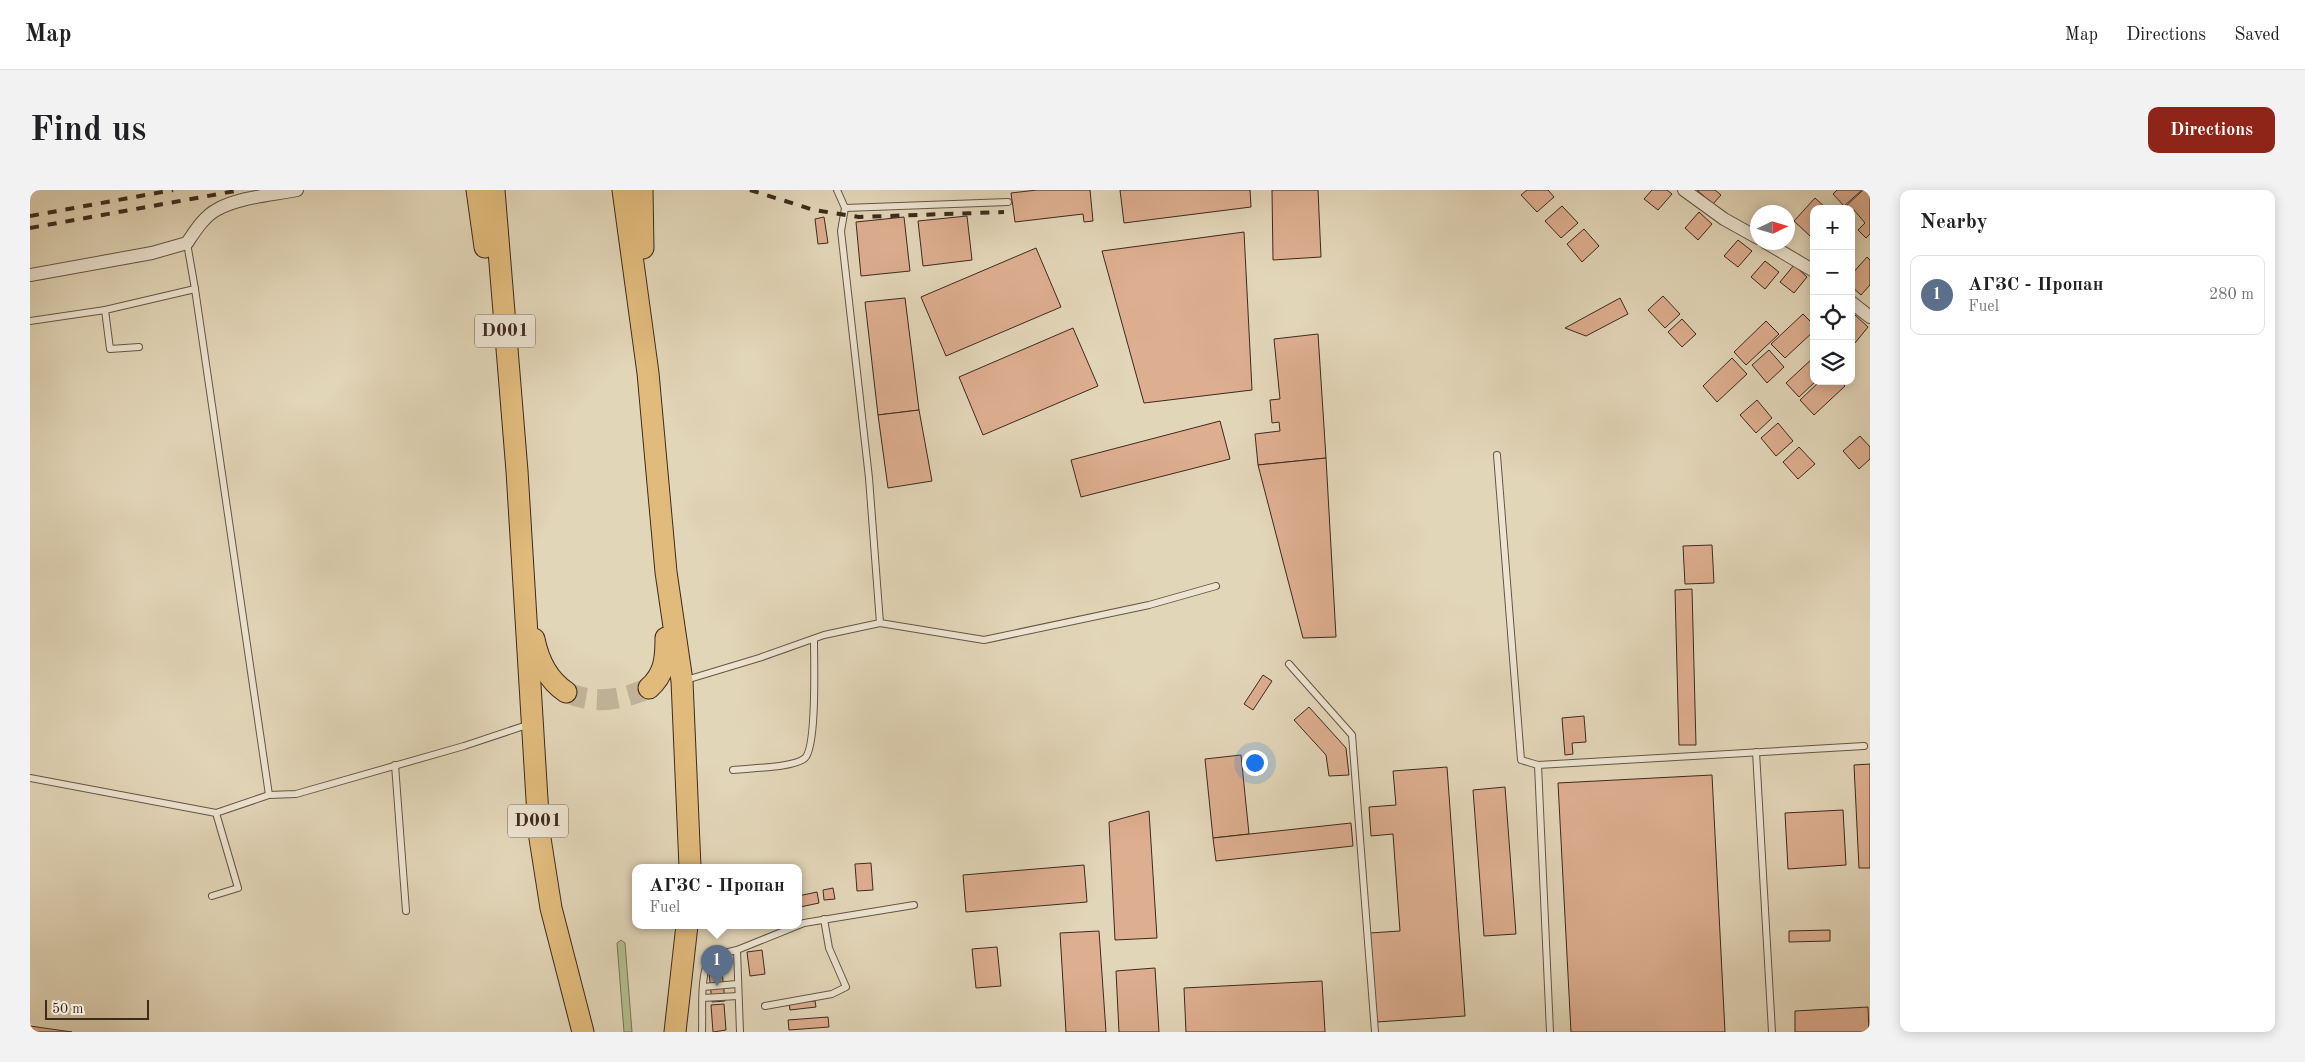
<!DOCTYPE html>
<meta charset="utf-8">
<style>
:root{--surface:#fff;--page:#f2f2f2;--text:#202124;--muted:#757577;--line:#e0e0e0;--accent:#8f2418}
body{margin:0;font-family:"Old Standard TT",serif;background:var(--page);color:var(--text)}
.controls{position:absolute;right:15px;top:15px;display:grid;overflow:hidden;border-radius:10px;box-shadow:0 2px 12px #0003}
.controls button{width:45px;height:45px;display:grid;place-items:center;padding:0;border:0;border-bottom:1px solid var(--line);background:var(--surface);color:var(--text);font:25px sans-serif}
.compass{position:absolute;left:1720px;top:15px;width:45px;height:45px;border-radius:50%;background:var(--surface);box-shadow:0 2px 12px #0003;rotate:86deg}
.scale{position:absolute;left:15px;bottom:12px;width:104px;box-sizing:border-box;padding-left:5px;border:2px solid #3e2a1d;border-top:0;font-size:14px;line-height:18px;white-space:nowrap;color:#3e2a1d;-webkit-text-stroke:4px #ece4d1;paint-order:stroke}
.you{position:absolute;left:1224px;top:572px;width:18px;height:18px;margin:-12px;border:4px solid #fff;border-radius:50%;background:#1a73e8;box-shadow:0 0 0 8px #1a73e833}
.badge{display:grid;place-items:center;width:32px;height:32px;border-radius:50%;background:var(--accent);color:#fff;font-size:16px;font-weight:700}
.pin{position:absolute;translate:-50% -41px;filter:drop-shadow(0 1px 2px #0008)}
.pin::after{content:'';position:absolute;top:26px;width:18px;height:15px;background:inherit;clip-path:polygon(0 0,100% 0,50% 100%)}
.popup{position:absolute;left:602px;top:674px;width:170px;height:65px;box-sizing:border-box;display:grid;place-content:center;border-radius:10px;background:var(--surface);filter:drop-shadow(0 1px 4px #0005);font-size:16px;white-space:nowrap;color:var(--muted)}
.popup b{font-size:19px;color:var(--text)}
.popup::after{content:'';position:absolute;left:50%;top:100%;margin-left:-10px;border:10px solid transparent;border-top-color:var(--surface)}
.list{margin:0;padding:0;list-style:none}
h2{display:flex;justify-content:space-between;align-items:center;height:65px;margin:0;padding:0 20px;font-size:21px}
h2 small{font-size:16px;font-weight:400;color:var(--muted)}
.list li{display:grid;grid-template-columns:32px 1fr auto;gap:15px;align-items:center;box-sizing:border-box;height:80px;margin:0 10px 10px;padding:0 10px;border:1px solid var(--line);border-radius:10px}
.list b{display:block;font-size:19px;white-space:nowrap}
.list p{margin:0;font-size:16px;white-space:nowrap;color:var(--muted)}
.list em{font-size:16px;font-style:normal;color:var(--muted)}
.icon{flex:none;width:28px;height:28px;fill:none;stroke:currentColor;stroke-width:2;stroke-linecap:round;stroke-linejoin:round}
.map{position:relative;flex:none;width:1840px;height:842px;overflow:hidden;border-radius:10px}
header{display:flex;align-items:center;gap:30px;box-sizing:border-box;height:70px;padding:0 25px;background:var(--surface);border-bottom:1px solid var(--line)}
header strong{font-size:24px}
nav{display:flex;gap:28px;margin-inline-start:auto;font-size:18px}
.intro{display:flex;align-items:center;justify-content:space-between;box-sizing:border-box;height:120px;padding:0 30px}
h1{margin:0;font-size:35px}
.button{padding:12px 22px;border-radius:10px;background:var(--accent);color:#fff;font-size:18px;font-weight:700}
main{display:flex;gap:30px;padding:0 30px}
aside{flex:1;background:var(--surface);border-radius:10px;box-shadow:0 2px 12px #0003}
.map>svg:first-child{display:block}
</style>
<header>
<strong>Map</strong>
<nav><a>Map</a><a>Directions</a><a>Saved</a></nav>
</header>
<div class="intro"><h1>Find us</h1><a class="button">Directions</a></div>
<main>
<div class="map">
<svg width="1840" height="842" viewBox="0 0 1840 842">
<rect width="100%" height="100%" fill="#e2d6b8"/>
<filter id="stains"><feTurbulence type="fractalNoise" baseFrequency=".004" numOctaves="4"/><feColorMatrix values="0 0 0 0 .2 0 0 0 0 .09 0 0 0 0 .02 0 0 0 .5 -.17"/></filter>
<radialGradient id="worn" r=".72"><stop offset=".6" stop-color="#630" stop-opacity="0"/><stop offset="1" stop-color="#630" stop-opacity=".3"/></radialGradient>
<!-- green -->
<path fill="#b3be8f" stroke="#787456" d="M591,750L595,753L602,842H594L587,753Z"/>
<!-- building -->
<g fill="#ddae90" stroke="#3e2a1d">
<path d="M1007,0H1060L1063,31L1054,32L1053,24L985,32L981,3Z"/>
<path d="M1090,0H1220L1221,17L1094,33Z"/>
<path d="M1242,0H1288L1291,67L1243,70Z"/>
<path d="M1497,0H1518L1524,7L1507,22L1491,5Z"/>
<path d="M1622,0H1637L1642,4L1628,20L1614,9Z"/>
<path d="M1667,0H1685L1691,5L1683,14Z"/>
<path d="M1807,0H1832L1814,16L1803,4Z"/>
<path d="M1833,0H1840V44L1836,48L1828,40L1835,33L1824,20L1821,23V19H1813Z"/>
<path d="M1785,8L1797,19H1784V42L1780,46L1764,31Z"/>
<path d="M1532,16L1548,33L1531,48L1515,31Z"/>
<path d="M1669,22L1682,34L1668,50L1655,38Z"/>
<path d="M937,26L942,70L893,76L888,31Z"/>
<path d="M794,27L798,53L788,54L785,29Z"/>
<path d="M874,27L880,81L831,86L826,32Z"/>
<path d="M1554,39L1569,56L1552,72L1537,54Z"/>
<path d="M1214,42L1222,200L1114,213L1072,61Z"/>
<path d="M1708,50L1722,61L1708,77L1694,66Z"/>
<path d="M1006,58L1031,117L916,166L891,107Z"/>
<path d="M1837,67L1840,70V95L1831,105L1821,96V85Z"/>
<path d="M1735,71L1749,82L1735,99L1721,87Z"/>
<path d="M1764,75L1777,87L1764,103L1750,92Z"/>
<path d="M1633,106L1650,124L1635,138L1618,120Z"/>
<path d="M875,108L889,220L848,225L835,112Z"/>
<path d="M1590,108L1598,124L1556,146L1535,138Z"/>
<path d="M1773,124L1784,135V141L1755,168L1741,154Z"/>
<path d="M1825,125L1838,137L1825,153L1821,150V129Z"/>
<path d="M1652,129L1666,144L1652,157L1638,142Z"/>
<path d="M1736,131L1749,144L1716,175L1704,162Z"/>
<path d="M1043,138L1068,196L953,245L929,187Z"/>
<path d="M1288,144L1296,268L1228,275L1225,244L1250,241L1249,232L1242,233L1240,210L1250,209L1244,149Z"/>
<path d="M1739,160L1754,177L1737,193L1722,175Z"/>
<path d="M1784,167V191H1786L1769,207L1756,193Z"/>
<path d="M1702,168L1717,184L1687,212L1673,196Z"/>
<path d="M1790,191H1811L1815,196L1784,225L1770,210Z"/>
<path d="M1727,210L1742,228L1726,243L1710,225Z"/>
<path d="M889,220L902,291L858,298L848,225Z"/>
<path d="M1190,231L1200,269L1051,307L1041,270Z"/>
<path d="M1748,233L1763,251L1746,266L1731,248Z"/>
<path d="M1830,246L1840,257V269L1829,279L1813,261Z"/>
<path d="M1769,257L1785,274L1768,289L1753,272Z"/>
<path d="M1296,268L1306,447L1273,448L1228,275Z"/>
<path d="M1682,355L1684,393L1655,394L1653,356Z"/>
<path d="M1662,399L1666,555H1649L1645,400Z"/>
<path d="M1233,485L1242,491L1223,520L1214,514Z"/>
<path d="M1279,517L1316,558L1319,585L1299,586L1296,565L1264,530Z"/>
<path d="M1554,526L1556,552L1542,553L1543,564L1535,565L1532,528Z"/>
<path d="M1211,565L1219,644L1183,648L1175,569Z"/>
<path d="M1840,574V678H1829L1824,575Z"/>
<path d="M1417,577L1435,826L1347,832L1340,743L1370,741L1363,644L1341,646L1339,617L1366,615L1363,581Z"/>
<path d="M1682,585L1695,842H1541L1528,593Z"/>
<path d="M1475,597L1486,744L1454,746L1443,600Z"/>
<path d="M1813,620L1816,675L1758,679L1755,623Z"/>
<path d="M1119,621L1127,748L1085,750L1079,632Z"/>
<path d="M1321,633L1323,656L1186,671L1183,648Z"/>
<path d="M841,673L843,700L827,701L825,674Z"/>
<path d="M1054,675L1057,712L936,722L933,685Z"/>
<path d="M803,698L805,709L794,710L793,700Z"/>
<path d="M787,702L789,713L770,717L768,706Z"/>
<path d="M1800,740V751L1759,752V741Z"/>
<path d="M1069,741L1076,842H1036L1030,743Z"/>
<path d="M967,757L971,796L946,798L942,759Z"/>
<path d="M732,760L735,784L720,786L717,762Z"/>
<path d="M1125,778L1129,842H1089L1086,781Z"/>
<path d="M692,781L695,811L682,812L679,782Z"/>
<path d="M1292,791L1295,842H1156L1154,798Z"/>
<path d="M785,811L786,817L760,820L759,813Z"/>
<path d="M694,814L696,840L683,842L681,815Z"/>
<path d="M1838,817L1839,842H1765V821Z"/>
<path d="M798,827L799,837L759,840L758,830Z"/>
<path d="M0,836L42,842H0Z"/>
</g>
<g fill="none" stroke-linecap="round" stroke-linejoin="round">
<!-- trunk-tunnel -->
<path stroke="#c1b499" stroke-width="21" stroke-dasharray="21 11" stroke-linecap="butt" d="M536,502C563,515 592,510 619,498"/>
<!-- service casing -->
<g stroke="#675544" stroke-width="8">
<g id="service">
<path d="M807,0L815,18L811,41L839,288L850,433"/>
<path d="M815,18L978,12"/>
<path d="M157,53L165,99L239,605"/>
<path d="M75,120L80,159L109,157"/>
<path d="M0,131L75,120L165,99"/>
<path d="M1467,265L1491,570L1508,575L1834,556"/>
<path d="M1259,474L1322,545L1345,842"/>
<path d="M656,490L729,468L794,445L850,433L954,450L1119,415L1186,396"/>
<path d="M1726,562L1742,842"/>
<path d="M365,575L376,721"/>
<path d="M1508,575L1520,842"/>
<path d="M703,580C718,578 764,578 775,568C787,556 784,470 784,449"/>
<path d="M0,588L186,623L239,605L266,604L434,556L500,534"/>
<path d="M182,706L208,698L186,623"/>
<path d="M707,760L774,733L884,715"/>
<path d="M673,797L707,794"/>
<path d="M673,808L708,806"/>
<path d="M735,816L802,804L816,797L799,758L794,729"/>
<path d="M672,842C673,821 669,783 681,766L707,760L710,842"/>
</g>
</g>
<!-- minor casing -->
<g stroke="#675544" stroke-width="14">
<g id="minor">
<path d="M1654,0L1694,29L1728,48"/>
<path d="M1735,52L1784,81"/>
<path d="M0,85L122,63L157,53C165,41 174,26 188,19C210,7 242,5 267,0"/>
<path d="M1821,112L1840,127"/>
</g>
</g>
<!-- trunk casing -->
<g stroke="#3e2a1d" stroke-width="23">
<g id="trunk">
<path d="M447,0L455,57"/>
<path d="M464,0L487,281L509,642L521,718L553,842"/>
<path d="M593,0L618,183L636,382L652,491L660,677"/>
<path d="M612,0L613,58"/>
<path d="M504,449C508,469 518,490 536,502"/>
<path d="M619,498C635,484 636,468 636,448"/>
<path d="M645,842L657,735"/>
</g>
</g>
<!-- service -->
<use href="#service" stroke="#ece4d1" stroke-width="6"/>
<!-- minor -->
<use href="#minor" stroke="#ece4d1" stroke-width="12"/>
<!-- trunk -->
<use href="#trunk" stroke="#e1bb7c" stroke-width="21"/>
<!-- rail -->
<g stroke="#3e2a1d" stroke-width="4" stroke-dasharray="9 9" stroke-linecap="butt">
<path d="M720,0L784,20L829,27L974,22"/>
<path d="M0,26L143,0"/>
<path d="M0,38L211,0"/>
</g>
</g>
<g text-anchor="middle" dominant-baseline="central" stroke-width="5" stroke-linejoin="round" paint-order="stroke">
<!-- shield labels -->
<g fill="#ece4d1" stroke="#726253" stroke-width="1">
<rect x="445" y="124.5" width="60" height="33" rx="4"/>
<rect x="478" y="614.5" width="60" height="33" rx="4"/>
</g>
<g font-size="19" font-weight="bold" fill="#3e2a1d">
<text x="475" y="141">D001</text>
<text x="508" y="631">D001</text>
</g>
</g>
<rect width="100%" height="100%" filter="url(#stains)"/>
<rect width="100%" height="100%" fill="url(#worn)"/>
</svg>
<div class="controls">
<button>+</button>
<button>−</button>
<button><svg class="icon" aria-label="locate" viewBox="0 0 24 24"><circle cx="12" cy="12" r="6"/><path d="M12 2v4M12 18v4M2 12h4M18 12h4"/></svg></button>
<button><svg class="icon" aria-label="layers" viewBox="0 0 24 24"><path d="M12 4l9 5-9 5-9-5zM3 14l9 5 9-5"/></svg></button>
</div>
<svg class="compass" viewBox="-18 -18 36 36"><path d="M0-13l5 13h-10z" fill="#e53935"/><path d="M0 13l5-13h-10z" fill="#757577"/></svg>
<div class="scale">50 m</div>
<div class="you"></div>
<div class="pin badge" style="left:687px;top:796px;background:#5c6f8a">1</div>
<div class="popup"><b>АГЗС - Пропан</b>Fuel</div>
</div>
<aside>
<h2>Nearby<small></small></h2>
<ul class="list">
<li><span class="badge" style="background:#5c6f8a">1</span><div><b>АГЗС - Пропан</b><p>Fuel</p></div><em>280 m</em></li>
</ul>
</aside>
</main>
